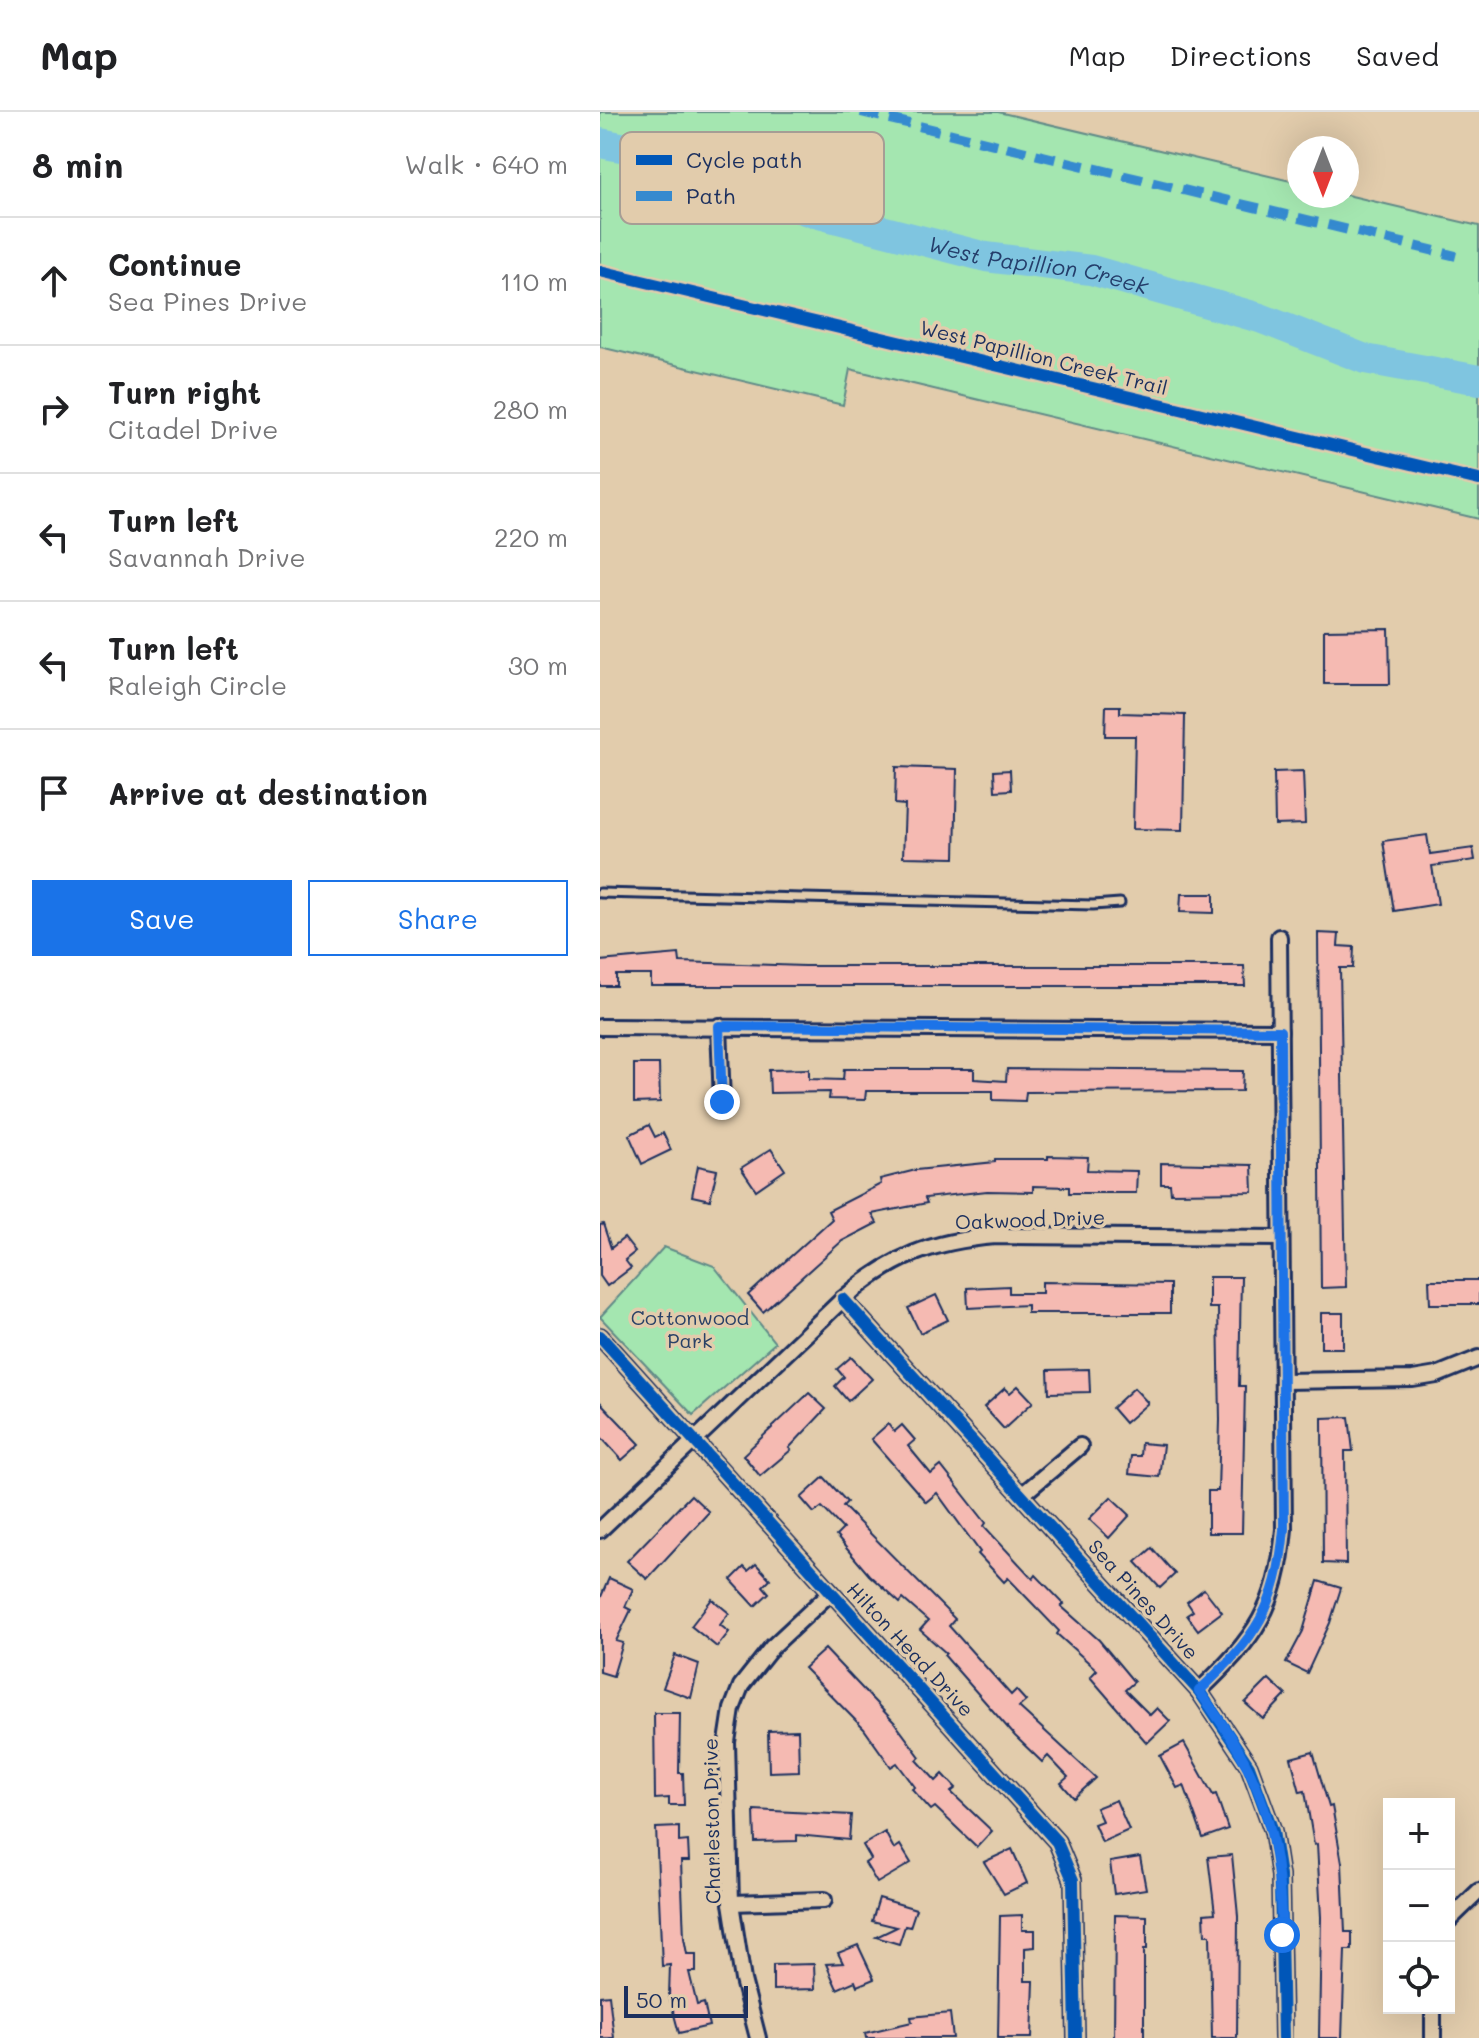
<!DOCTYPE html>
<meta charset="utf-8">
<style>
:root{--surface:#fff;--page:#f6f6f6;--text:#202124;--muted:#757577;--line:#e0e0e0;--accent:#1a73e8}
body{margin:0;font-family:Mali,sans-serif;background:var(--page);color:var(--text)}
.controls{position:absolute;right:24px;bottom:24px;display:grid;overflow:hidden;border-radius:0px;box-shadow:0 8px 32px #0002}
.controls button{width:72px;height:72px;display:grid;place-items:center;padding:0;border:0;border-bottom:2px solid var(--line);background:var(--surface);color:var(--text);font:40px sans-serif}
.compass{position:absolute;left:687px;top:24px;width:72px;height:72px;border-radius:50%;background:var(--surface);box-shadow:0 8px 32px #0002;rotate:180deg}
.scale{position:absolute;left:24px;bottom:20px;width:124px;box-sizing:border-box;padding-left:8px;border:4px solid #1b2f5e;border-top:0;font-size:22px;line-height:28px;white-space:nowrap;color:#1b2f5e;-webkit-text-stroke:6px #e2ccac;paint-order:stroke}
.stop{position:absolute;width:24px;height:24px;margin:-18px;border:6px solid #1a73e8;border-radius:50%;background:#fff}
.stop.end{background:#1a73e8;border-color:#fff;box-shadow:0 2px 8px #0008}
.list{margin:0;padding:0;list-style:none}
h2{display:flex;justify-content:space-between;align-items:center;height:104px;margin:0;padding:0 32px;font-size:34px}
h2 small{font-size:26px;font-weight:400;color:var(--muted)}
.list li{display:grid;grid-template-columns:52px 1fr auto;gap:24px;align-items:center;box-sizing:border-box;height:128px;padding:0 32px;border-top:2px solid var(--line)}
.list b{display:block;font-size:30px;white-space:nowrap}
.list p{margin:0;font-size:26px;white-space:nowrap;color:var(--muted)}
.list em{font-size:26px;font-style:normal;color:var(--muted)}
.actions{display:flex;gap:16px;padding:24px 32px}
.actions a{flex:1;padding:18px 0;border:2px solid var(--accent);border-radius:0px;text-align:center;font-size:28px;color:var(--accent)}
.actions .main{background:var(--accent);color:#fff}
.icon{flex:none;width:44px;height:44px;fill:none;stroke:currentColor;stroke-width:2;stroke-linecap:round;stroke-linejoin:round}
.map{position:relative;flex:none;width:879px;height:1926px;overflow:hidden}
header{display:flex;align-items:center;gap:48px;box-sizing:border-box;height:112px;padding:0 40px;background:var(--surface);border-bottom:2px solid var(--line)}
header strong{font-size:38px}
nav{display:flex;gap:44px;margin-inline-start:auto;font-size:28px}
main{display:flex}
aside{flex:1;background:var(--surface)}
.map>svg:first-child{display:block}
</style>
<header>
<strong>Map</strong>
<nav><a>Map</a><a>Directions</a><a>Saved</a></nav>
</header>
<main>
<aside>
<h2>8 min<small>Walk · 640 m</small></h2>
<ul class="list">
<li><svg class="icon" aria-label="ahead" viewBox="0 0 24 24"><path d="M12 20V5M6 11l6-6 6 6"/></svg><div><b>Continue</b><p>Sea Pines Drive</p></div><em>110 m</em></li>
<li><svg class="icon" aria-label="right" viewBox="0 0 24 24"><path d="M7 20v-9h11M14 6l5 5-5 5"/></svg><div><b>Turn right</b><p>Citadel Drive</p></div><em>280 m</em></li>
<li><svg class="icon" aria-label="left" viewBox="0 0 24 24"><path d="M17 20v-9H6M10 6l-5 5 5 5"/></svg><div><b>Turn left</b><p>Savannah Drive</p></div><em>220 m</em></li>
<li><svg class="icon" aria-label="left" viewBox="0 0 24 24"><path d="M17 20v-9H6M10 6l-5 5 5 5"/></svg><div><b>Turn left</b><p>Raleigh Circle</p></div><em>30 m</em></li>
<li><svg class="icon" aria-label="arrive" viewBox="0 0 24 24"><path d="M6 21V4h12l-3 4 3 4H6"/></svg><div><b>Arrive at destination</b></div></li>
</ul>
<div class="actions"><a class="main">Save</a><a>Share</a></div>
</aside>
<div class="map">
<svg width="879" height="1926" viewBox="0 0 879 1926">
<rect width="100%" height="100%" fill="#e2ccac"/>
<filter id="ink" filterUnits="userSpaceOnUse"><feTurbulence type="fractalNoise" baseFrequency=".0125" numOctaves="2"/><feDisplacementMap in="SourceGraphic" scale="16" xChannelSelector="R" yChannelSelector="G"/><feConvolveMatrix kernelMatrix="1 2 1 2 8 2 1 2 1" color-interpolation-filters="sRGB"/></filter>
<g filter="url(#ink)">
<!-- green -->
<g fill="#a4e6b0" stroke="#608a87" stroke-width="2">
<path d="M0,0H398L699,71V84L747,83L879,114V407L250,257L243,293L0,235Z"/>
<path d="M64,1135L114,1154L175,1231L93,1303L0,1205Z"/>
</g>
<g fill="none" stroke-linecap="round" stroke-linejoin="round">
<!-- river -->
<path stroke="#7fc5e0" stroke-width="30" id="s1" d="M0,31L26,36L211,100L386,145L491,158L660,206L765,247L879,268"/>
</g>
<!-- building -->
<g fill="#f5bab2" stroke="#1b2f5e" stroke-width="2">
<path d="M789,517L790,572H724V518Z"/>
<path d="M506,594H520V601L585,603L583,718L533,717L535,624H505Z"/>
<path d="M296,655L357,657L355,746L303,745L305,693L295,692Z"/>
<path d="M410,658L411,678L395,679L394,659Z"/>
<path d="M703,659L705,712L675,713L674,660Z"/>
<path d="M827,723L830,742L873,736L875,748L832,754L838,792L794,799L783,729Z"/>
<path d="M581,782H614V801L580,800Z"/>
<path d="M718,821L739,822L738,834L754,835L753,856H740L746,1175L721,1176Z"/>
<path d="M79,842L80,850L204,854H644L645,874H51V863H16V874H0V849Z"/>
<path d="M34,952H59L60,990L34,991Z"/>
<path d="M209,957V967L243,968L244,957H374V967L406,969L407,957L643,959L642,979L426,980L425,989L393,988V979H266L265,988L229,987L230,980L170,981L169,958Z"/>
<path d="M49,1013L55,1025L63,1021L71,1038L42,1052L29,1023Z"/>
<path d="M171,1037L185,1058L156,1078L141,1056Z"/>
<path d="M448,1044L488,1045L487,1058L537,1059L536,1081H469V1075L433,1074V1080L387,1079L325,1086L327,1091L272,1102L277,1111L242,1129L163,1200L148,1183L232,1107L228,1099L281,1072L280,1067L316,1058L395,1050V1047H448Z"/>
<path d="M561,1051L652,1053L653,1080L571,1081L570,1072H561Z"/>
<path d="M98,1054L117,1058L110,1088L92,1084Z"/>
<path d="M3,1112L11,1136L24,1126L35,1140L25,1148L31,1156L7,1174L0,1164V1113Z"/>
<path d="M609,1165H641L639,1274H645L642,1421H608V1379H618L620,1308L618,1196H609Z"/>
<path d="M829,1168H879V1192H830Z"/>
<path d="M442,1170L570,1172V1201H427V1193L368,1196L367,1176L409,1174V1181H442Z"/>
<path d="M336,1183L348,1208L320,1221L308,1196Z"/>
<rect x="721" y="1201" width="22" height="35"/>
<path d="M251,1245L272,1267L248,1289L235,1274L244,1265L237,1257Z"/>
<path d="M489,1257L490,1280L449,1281L448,1258Z"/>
<path d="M418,1274L433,1290L404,1317L384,1295L405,1276L410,1281Z"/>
<path d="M534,1276L548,1291L525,1311L512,1296Z"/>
<path d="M209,1281L226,1297L189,1336L191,1338L160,1364L143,1343Z"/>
<path d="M0,1290L40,1332L22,1348L0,1324Z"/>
<path d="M749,1305L753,1339H745L746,1452L723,1451L722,1306Z"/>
<path d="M288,1312L294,1320L302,1313L315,1328L308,1334L331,1362L341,1354L386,1411L384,1414L433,1467L436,1463L464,1492L461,1494L499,1528L534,1570L525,1578L550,1603L557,1596L570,1609L547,1631L490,1565L497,1558L457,1522L459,1519L408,1466L404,1470L378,1442L380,1440L337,1381L326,1390L271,1327Z"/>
<path d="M541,1331L563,1333L559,1365L529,1362L531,1344H540Z"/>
<path d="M224,1365L247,1390L243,1394L355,1507L349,1514L384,1553L411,1583L416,1578L426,1589L419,1595L496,1666L474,1686L461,1671L468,1665L448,1644L442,1650L415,1624L344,1543L346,1541L320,1518L328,1509L303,1487L300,1491L269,1463L236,1424L243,1417L222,1395L214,1401L201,1386Z"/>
<path d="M91,1383L109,1400L47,1467L27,1449Z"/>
<path d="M511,1385L530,1403L509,1426L489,1407Z"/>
<path d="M552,1436L575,1462L560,1476L536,1450Z"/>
<path d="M156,1452L170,1467L163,1474L169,1481L155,1494L131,1468L144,1455L148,1459Z"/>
<path d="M9,1466L33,1477L25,1495L31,1498L16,1529L23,1531L13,1564L0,1560V1487Z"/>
<path d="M718,1469L741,1476L730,1511L707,1561L686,1551L703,1519Z"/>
<path d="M604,1477L622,1500L598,1518L587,1503L593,1499L587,1490Z"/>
<path d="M112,1487L129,1501L120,1513L129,1520L117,1535L91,1514Z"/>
<path d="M225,1537L294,1610L320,1645L317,1648L336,1669L343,1662L356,1676L351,1680L392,1719L377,1735L335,1695L331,1698L312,1677L315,1675L297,1651L291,1655L264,1617L204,1556Z"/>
<path d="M75,1543L99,1552L91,1586L63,1576Z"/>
<path d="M669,1567L686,1583L663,1607L645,1591Z"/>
<path d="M54,1601H80L79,1661H83L84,1693H69V1686L55,1687Z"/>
<path d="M198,1618L199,1659L169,1660L168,1619Z"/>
<path d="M584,1631L613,1683L616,1682L628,1717L603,1726L584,1673L577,1676L560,1644Z"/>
<path d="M713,1640L729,1695L732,1694L742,1751L745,1820H752V1838H745L742,1926H719L721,1805L717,1732L714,1733L705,1679L700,1680L691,1646Z"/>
<path d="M516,1688L529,1718L502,1730L494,1712L502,1709L496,1696Z"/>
<path d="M154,1698L251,1703L249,1728L197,1723V1729L155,1730Z"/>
<path d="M79,1715V1730L88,1729L89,1749H81L84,1826L87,1842H96V1860H89L97,1893L104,1891L109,1914L79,1921L69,1884L70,1853L62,1854L56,1716Z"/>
<path d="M285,1720L294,1737L300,1733L311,1751L277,1771L265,1751L271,1747L263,1733Z"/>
<path d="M412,1737L427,1771L404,1782L384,1750Z"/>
<path d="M632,1743L638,1804L637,1926H612L610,1823H605L604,1802L615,1801L608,1745Z"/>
<path d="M540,1745L546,1777L514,1782L510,1750Z"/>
<path d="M279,1786L316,1797L310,1815L305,1814L299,1832L276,1825L297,1815L272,1809Z"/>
<path d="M422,1803V1818H435V1835L425,1836V1869H434L432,1926H398L400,1804Z"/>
<path d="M515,1803L547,1804V1837H544V1926H514Z"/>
<path d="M258,1833L274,1867L257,1874L255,1869L237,1877L226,1852L243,1851L238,1841Z"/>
<path d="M214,1852L215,1877L173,1878V1853Z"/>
<path d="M9,1883L14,1926H0V1884Z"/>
<path d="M350,1901L353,1926H266L265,1921L312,1910L311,1905Z"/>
</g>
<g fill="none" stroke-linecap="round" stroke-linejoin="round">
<!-- lane casing -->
<g stroke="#1b2f5e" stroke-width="13">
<path id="lane" d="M0,781L493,793L520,791"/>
</g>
<!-- street casing -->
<g stroke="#1b2f5e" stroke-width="20">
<g id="street">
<path d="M119,914L122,990"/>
<path d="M0,915L680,919"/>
<path d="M243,1187L599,1579L649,1654L673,1719L680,1764L683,1926"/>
<path d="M0,1224L457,1730L473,1768L476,1926"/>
<path d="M683,1269L813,1267L837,1263L879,1246"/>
<path d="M423,1382L480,1334"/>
<path d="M0,1418L243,1187C291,1145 332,1129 396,1124L681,1126"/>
<path d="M599,1579C656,1525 677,1496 684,1417L679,825"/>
<path d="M131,1791L224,1788"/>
<path d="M849,1808L879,1779"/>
<path d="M158,1926L143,1868L131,1791L127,1630L132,1597L141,1574L172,1535L231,1480"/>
<path d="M833,1926V1896"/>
</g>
</g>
<!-- lane -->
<use href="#lane" stroke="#e2ccac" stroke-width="7"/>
<!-- street -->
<use href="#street" stroke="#e2ccac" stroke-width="14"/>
<!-- quiet -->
<path stroke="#368acf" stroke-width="10" stroke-dasharray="20 10" stroke-linecap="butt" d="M261,0L856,144"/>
<!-- cycleway casing -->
<g stroke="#e2ccac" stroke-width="17">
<g id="cycleway">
<path d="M0,159L879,368"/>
<path d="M243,1187L599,1579L649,1654L673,1719L680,1764L683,1926"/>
<path d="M0,1224L457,1730L473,1768L476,1926"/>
</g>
</g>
<!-- cycleway -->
<use href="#cycleway" stroke="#0057b8" stroke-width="12"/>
</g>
</g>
<g fill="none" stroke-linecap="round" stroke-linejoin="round" filter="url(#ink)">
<!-- route -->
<path stroke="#1a73e8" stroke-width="10" d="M122,990L119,914L680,919L684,1417C677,1496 656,1525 599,1579C664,1667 678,1715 682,1823"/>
</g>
<g text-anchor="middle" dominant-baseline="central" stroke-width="7" stroke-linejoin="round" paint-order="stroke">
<!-- street labels -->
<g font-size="20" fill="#1b2f5e" stroke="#e2ccac">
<text transform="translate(444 245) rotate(14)">West Papillion Creek Trail</text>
<text transform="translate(430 1107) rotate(-2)">Oakwood Drive</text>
<text transform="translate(544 1487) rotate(48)">Sea Pines Drive</text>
<text transform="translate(311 1537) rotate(47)">Hilton Head Drive</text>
<text transform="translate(111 1709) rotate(-91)">Charleston Drive</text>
</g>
<!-- park labels -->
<g font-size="20" fill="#294166" stroke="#e2ccac">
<text x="90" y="1205">Cottonwood<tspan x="90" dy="23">Park</tspan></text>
</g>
<!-- water labels -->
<g font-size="22" font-style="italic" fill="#253e6b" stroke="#e2ccac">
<text stroke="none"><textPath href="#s1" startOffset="456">West Papillion Creek</textPath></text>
</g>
</g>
<!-- legend -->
<rect x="20" y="20" width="264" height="92" rx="12" fill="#e2ccac" stroke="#a69d95" stroke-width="2"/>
<rect x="36" y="43" width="36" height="10" fill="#0057b8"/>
<rect x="36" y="79" width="36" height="10" fill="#368acf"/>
<g font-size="22" fill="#1b2f5e">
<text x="86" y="56">Cycle path</text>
<text x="86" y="92">Path</text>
</g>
</svg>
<div class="controls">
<button>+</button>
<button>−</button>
<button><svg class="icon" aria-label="locate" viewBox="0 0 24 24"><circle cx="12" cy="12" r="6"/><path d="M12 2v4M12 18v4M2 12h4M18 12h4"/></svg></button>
</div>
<svg class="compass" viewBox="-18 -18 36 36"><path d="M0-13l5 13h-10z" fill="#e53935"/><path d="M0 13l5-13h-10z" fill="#757577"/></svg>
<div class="scale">50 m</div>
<div class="stop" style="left:682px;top:1823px"></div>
<div class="stop end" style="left:122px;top:990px"></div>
</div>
</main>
